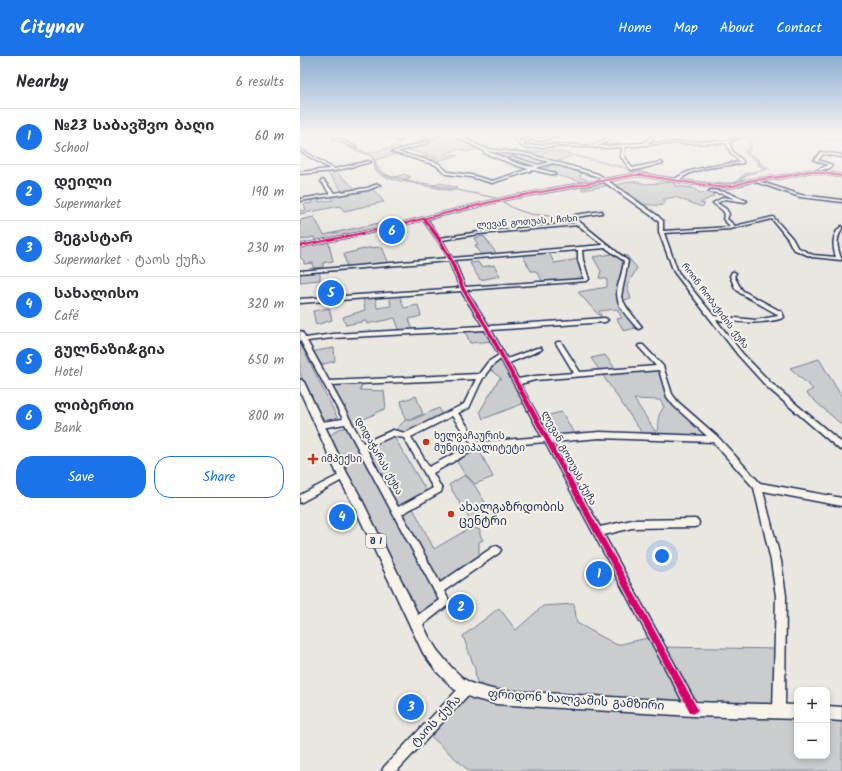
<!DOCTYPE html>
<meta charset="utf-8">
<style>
:root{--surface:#fff;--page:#f2f2f3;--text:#2b2b33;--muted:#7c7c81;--line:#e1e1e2;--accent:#1a73e8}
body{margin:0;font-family:Kalam,"Noto Sans Georgian",sans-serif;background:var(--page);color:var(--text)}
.controls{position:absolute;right:12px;bottom:12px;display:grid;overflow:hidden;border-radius:8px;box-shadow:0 2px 6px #0003}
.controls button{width:36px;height:36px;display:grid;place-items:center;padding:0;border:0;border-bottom:1px solid var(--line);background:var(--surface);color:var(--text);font:20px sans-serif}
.you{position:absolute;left:362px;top:500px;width:14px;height:14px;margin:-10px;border:3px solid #fff;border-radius:50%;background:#1a73e8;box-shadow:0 0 0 6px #1a73e833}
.badge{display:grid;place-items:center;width:26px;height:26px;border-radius:50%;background:var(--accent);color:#fff;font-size:13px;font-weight:700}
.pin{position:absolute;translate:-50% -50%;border:2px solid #fff;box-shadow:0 1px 4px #0006}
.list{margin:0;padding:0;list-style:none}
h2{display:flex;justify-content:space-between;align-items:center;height:52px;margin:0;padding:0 16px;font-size:17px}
h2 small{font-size:13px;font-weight:400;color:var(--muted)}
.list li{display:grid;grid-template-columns:26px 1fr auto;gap:12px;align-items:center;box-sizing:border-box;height:56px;padding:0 16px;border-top:1px solid var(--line)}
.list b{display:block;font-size:15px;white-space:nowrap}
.list p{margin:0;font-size:13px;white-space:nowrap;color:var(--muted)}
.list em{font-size:13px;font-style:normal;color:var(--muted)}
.actions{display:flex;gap:8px;padding:12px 16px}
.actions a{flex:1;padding:9px 0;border:1px solid var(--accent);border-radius:16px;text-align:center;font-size:14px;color:var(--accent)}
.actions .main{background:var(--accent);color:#fff}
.map{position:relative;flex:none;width:542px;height:715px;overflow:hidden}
header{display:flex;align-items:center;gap:24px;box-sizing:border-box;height:56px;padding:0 20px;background:var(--accent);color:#fff}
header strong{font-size:19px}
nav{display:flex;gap:22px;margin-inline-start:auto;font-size:14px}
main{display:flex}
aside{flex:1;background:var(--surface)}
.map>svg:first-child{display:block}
</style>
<header>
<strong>Citynav</strong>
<nav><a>Home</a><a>Map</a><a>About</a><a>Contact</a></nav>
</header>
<main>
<aside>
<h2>Nearby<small>6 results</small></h2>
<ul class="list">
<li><span class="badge">1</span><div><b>№23 საბავშვო ბაღი</b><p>School</p></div><em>60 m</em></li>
<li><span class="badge">2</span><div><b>დეილი</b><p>Supermarket</p></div><em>190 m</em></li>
<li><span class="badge">3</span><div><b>მეგასტარ</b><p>Supermarket · ტაოს ქუჩა</p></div><em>230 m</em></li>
<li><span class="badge">4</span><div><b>სახალისო</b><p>Café</p></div><em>320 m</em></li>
<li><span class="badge">5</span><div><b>გულნაზი&amp;გია</b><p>Hotel</p></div><em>650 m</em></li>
<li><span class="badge">6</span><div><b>ლიბერთი</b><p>Bank</p></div><em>800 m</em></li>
</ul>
<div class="actions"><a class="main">Save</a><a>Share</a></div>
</aside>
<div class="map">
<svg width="542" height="715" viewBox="0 0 542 715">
<rect width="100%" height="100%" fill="#eae7e0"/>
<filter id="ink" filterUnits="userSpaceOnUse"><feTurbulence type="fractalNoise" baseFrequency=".025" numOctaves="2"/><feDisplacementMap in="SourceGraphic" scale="8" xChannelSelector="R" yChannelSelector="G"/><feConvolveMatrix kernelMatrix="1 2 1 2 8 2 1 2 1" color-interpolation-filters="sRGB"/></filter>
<g filter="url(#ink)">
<!-- green -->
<g fill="#cbcccd" stroke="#737e96" fill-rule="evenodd">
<path d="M143,78H152L182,92L167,96L160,93L144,98L147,100L153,98L157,100L133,106L128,105L137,102C131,99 126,104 119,102L128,99L104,93L95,96L101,97L75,104C77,114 84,117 93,122L104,118L111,121L103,124L134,129L141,127L157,132L152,135L91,123L82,120L75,114L74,105L71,100L55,94H58L66,98L96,90L104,93L126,86L116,83L130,84L134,83L130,80Z"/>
<path d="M188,94L225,98L252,106L231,113L227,112L234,109L212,101L203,104L185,96Z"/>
<path d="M252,95L274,99L255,106L229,98V96Z"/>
<path d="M258,107L286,116L279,120L293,127L306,124L311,129L283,134L277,129L251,134L248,132L283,126L238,115Z"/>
<path d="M34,114L58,135L72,132L84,146L44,155L40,150L0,158V155L6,154L4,148L12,147L10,142L17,141L19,146L33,144L30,139L44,137L26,115Z"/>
<path d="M332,125L346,128L374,126L375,130L393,132L400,137L411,136L414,140L400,147L405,148L402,151L375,141L365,143L363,144L366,146L364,147L365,148C358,151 352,148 345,149L317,129Z"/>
<path d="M14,161L24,179L79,167L83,173L77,174L78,176L40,184V182L28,184L33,205L23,207V211L13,212V207L4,208V205L0,201V190L16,186L14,181L0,184V164Z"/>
<path d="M184,180L198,200L183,201L175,189L178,188L174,182Z"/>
<path d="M82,191L89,208L47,211L44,198L68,192Z"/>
<path d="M249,196L254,207L278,203L284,223L243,226L236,215H231L222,198Z"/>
<path d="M318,197L327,200L337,212L327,230L331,243L320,244L339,271L324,275L317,263L322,262L317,253L299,255L303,264L278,236L307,231V223L299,222L301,215L293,201Z"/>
<path d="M178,206L181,211L194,209L200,220L180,224L170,207Z"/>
<path d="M20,214V224L0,226V217Z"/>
<path d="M99,238L104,252L118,249L121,260L109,263L113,275L100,276L95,262L67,268L66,265L46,269L43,261L65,254L63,241L75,240L77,252L91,250L89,239Z"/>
<path d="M29,252L32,264L16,269L13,255Z"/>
<path d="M187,272L194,285L170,287L164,273Z"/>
<path d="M0,287L38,363L23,367L0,317Z"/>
<path d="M34,292L35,305L17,310L10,296Z"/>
<path d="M305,299L318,316L361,312L369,339L415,383L344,380L291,302ZM334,343L360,344L364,351C358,359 357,363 359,373L355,375Z"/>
<path d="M202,300L227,346L183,363L180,355L199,323H202L188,312Z"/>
<path d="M519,303L542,341V369L506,337L513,333L490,312Z"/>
<path d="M63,326L60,334L84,335L86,352L51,370L43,356L46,349L42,357L26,327Z"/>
<path d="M116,340L123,358L111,363H105L101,345Z"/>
<path d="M139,352L143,362L107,379L94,376L105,364H112Z"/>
<path d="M262,356L276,381L248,383L236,362Z"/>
<path d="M48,371L97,459L112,450L134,493L168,473H172L175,472L180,474V479L183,484L179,486V502L135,531L142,544L128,554L114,558L29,380L39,373Z"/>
<path d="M93,379L127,436L97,454L64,393Z"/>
<path d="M177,390L193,421L175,428L164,417L155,402Z"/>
<path d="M165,419L175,430L197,466L184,470L173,469L149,429Z"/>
<path d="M274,548L277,567L317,589L352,581L360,591L480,593L479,655L497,656V700H527V657L542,658V715H169L126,676L169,640H195L176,624L175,613L163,580L199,552L216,574L243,550Z"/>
</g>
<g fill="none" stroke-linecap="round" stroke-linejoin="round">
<!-- stream -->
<g stroke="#6d7892" stroke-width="1">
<path d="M483,78L542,85"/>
<path d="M53,89L73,101L77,114L84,119L196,142L215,153L230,158L267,162"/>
</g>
<!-- river -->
<path fill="#a3a8b4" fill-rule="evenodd" d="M154,78H159L192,92L220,95L252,93L370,122L411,126H434L445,117L464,113L457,109L456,105L443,97L448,91V83L453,78H457L455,82L451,84L452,91L448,97L460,103L461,107L470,113L449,119L437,128L411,130L370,124L252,95L220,97L191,94Z"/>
<!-- minor casing -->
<g stroke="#1b2f5e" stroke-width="3">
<g id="minor">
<path d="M33,78H35L36,81L56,91L54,92L34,82Z"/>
<path d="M84,78H86L102,84L100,85L84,80Z"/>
<path d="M121,78H124L127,80L144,78L127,82Z"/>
<path d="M151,78H154L186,93L225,97L298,118L305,123L334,118H341L375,123C393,110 418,110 440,106L431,97L426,87L356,88L324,91L325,101L332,112L361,106L363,107L336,114H331L321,101L322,91L308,92L260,90L224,92L210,78H213L221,86L233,81L241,83L264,78H268L241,85L233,83L223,87L225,90L260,88L294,90V88L301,86L313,78H316L303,88L296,90H308L343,87L349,83L351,80L350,78H353L354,80L351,85L346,87L427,85L447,78H450L429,86L433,96L443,105V107C422,111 396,110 379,124L417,130L433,129L448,124L487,119L510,114L515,115L528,109L514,104L521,96L542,99V101L523,98L518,104L532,109L530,112L518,115L542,119V121L510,116L487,121L458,125L501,139L542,144V146L500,141L453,125L433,131L417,132L341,120H334L308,125L358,160L363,165V175L431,171L423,163L425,158C423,153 417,151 413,147L424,141L435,143L424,138L410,136L409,135L411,134L426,136L447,145L445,146L425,143L417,147L426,153L429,158L427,163L435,170L473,161L492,182L497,191L513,199L536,201C532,190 532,177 542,170C542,174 541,175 539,179C536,187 538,194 541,202H542L541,204L512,201L493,193L488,183L472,163L430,173L364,177L378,216L414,260L456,264L478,260L477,258L440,237L435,232L430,220L432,216H434L436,217L434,220L440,231L443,235L482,256L484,261L483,262C461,269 439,266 416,264L442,297L471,327L542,387V394L539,393L467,331L438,299L374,216L359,176V165L304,126L208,143L127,163L140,182L179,176L276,167L272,163L275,159L302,155V157L277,161L276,163L328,205L321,241L327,252L342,271L339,273L337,272C327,260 313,248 318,230C320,222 323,214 324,205L306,192L282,194L283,204L289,223L287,225L166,234L189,270L305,262L308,264L305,266L191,274L207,303L237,292H241L242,293L241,294L209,307L218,323L235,320L274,317L256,287L257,286H261L280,316L356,310L338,290L339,289H343L363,310L372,338L378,346L418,381L460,427L542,442V450L463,435L481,505L486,540L485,655L483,659L479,661L475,659L473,655L476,540L471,505L454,432L413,386L300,382L252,386L300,471L332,464L395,463L398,464L399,467L398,470L395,471L332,472L304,479L397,649L399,653L397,657L393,659L389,657L245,386L178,392L133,417L142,433L141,436L102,458L140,527L193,491L196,490L199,491L201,494L199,497L144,535L150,546L148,549L119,572L115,573L111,572L110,568L111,564L139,544L45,368L21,372L18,371L17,369L18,367L21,366L43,363L0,284V275L2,276L6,282L33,278L183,270L161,235L0,247V243L160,232L149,205L0,217V215L148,202L137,183L123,164L77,175L0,191V189L77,173L208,141L302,124L296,120L252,107L236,112L255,117V119L233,114L192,127L171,121L146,118L136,109L92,96L128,85V87L97,96L138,107L148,116L171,119L192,125L229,113L218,110L184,97V95C198,97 223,114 236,110L210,102L212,101L239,109L249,106L225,99L184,95ZM278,169L303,189L152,202L142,184L179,178ZM278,194V204L284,223L165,231L154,204ZM185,274L199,299L188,306L179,318L29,325L7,285L33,282ZM201,303L242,381L179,386L158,357L169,352L180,328L183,322L186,320L185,319L193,309ZM359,314L367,341L374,350L407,380L300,376L249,380L220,328L235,324ZM176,323L164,348L105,377L93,374L63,387L31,329ZM152,360L172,388L129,411L111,381ZM93,380L104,382L133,432L98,451L66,392Z"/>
<path d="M0,93L34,113L69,105L71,106L34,115L0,118V116L30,113L0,95Z"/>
<path d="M23,124L34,137L67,132L78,128L80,129L68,134L0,145V143L30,138L21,125Z"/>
<path d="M43,417L46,418L47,420L46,422L0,447V439Z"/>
<path d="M166,627L170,629L172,633L170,637L97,715H82L84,711L162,629Z"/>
</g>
</g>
<!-- major casing -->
<g stroke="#1b2f5e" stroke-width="3">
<g id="major">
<path d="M0,323L4,326L47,417L60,440L129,581L137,594L152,612L164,623L173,628L196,634L393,646L497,649V663L393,660L196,648L172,642L154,633L137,616L123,597L52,446L38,420L0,335Z"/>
<path d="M527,650L542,651V665L527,664Z"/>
</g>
</g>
<!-- minor -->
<use href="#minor" fill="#f7f3e8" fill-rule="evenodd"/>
<!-- major -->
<use href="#major" fill="#f7f3e8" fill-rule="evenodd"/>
<!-- cycleway casing -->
<g stroke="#f7f3e8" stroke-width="2">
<path id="cycleway" d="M510,114L542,119V121L510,116L487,121L448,126L433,131L417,132L341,120H334L208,143L126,163L141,183L153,204L165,233L189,272L396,650L398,653L396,656L393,658L390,656L185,272L161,233L149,204L137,183L123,164L77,175L0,191V189L77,173L208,141L334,118H341L417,130L433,129L448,124L487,119Z"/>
</g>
<!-- cycleway -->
<use href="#cycleway" fill="#d6006c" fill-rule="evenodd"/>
</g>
</g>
<!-- sky -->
<linearGradient id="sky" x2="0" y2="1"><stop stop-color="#8cafd3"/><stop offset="0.44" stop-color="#f6f4f1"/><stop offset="1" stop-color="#f6f4f1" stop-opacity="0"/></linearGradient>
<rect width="542" height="178" fill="url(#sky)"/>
<!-- markers -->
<g fill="#c8321e" stroke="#f7f3e8" stroke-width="1.5">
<circle cx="126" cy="386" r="4"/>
<path d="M11 397h4v4h4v4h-4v4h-4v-4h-4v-4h4z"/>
<circle cx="151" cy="458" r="4"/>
</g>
<g text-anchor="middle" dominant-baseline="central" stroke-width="4" stroke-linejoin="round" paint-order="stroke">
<!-- far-street labels -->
<g font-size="9" fill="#1b2f5e" stroke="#f7f3e8">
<text transform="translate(227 166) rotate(-4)">ლევან გოთუას I ჩიხი</text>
<text transform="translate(415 250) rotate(53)">როინ რობაქიძის ქუჩა</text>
</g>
<!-- shield labels -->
<rect fill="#f7f3e8" stroke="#5d6a87" stroke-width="1" x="66" y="478" width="20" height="14" rx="3"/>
<g font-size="9" font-weight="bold" fill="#1b2f5e">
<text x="76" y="485">შ 1</text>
</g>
<!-- poi labels -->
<g font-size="10" fill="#1b2f5e" stroke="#f7f3e8" text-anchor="start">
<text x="134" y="380">ხელვაჩაურის<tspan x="134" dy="12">მუნიციპალიტეტი</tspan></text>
<text x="21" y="403">იმპექსი</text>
</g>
<!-- street labels -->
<g font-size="10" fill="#1b2f5e" stroke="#f7f3e8">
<text transform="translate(79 400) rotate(61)">დიდაჭარას ქუხა</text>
<text transform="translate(269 402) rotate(62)">ლევან გოთუას ქუჩა</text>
</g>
<!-- near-poi labels -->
<g font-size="12" fill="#1b2f5e" stroke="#f7f3e8" text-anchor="start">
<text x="159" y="451">ახალგაზრდობის<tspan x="159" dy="14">ცენტრი</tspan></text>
</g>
<!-- near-street labels -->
<g font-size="12" fill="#1b2f5e" stroke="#f7f3e8">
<text transform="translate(276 644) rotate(4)">ფრიდონ ხალვაშის გამზირი</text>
<text transform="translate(136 665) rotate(-46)">ტაოს ქუჩა</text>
</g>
</g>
</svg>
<div class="controls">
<button>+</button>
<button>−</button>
</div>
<div class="you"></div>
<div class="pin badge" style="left:299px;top:518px">1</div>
<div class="pin badge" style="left:161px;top:551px">2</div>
<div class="pin badge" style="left:111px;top:651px">3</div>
<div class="pin badge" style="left:42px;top:461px">4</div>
<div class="pin badge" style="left:31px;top:237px">5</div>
<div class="pin badge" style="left:92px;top:175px">6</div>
</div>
</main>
